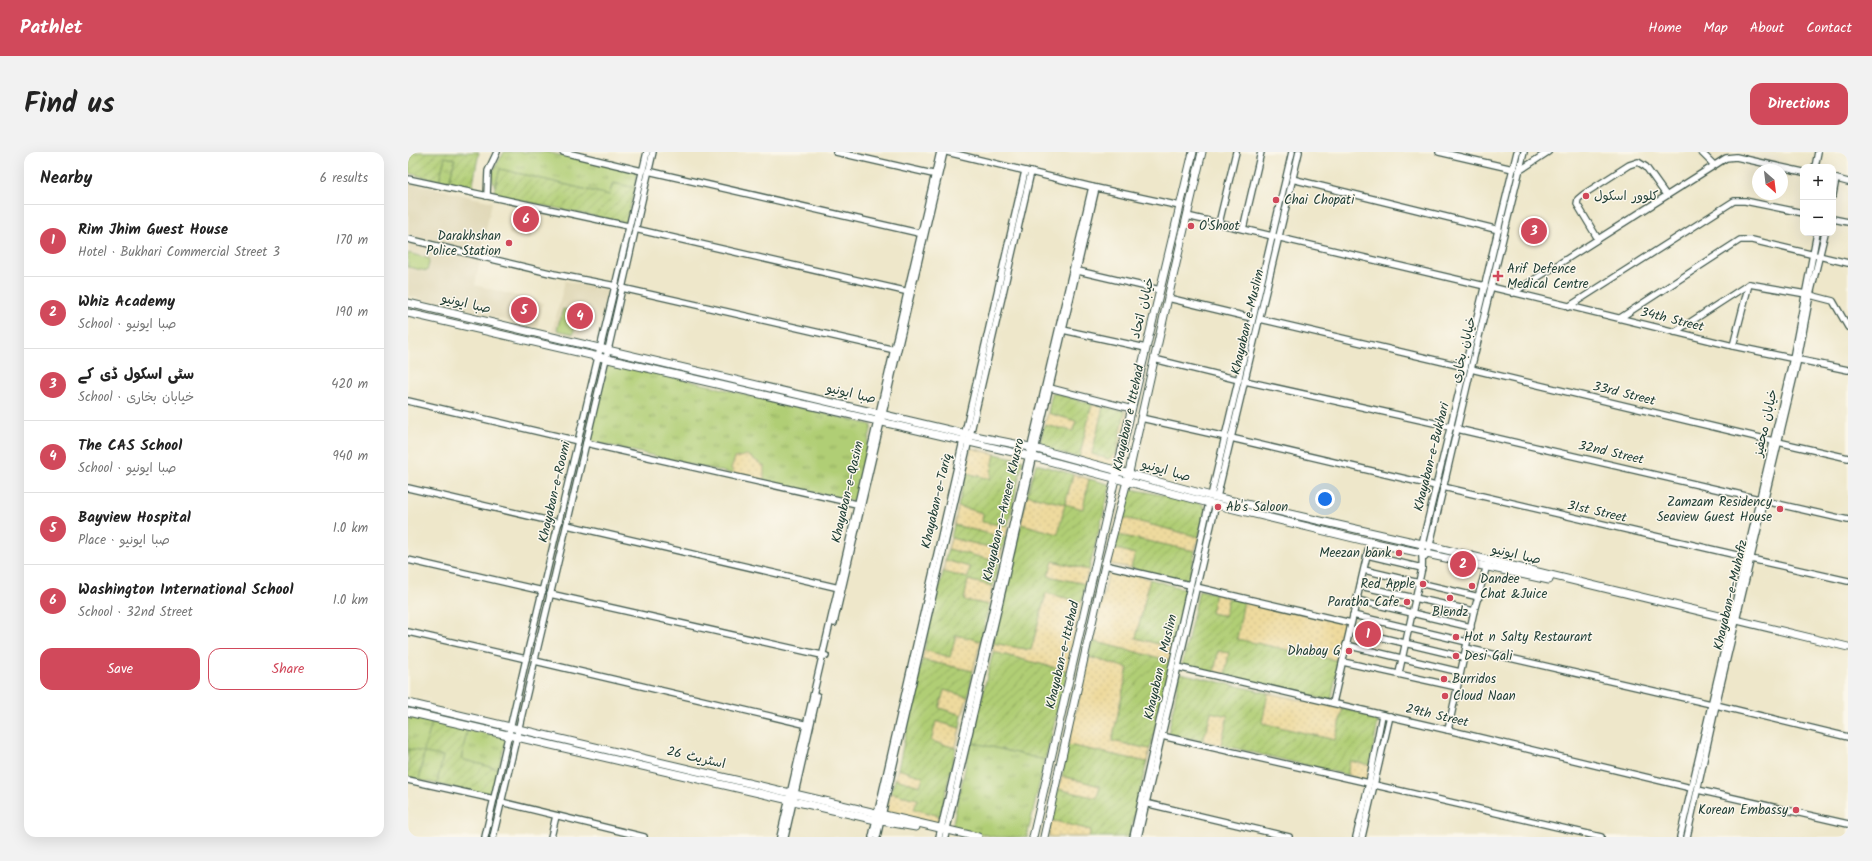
<!DOCTYPE html>
<meta charset="utf-8">
<style>
:root{--surface:#fff;--page:#f2f2f2;--text:#222;--muted:#767676;--line:#e0e0e0;--accent:#d1495b}
body{margin:0;font-family:Kalam,"Playpen Sans Arabic",sans-serif;background:var(--page);color:var(--text)}
.controls{position:absolute;right:12px;top:12px;display:grid;overflow:hidden;border-radius:8px;box-shadow:0 4px 16px #0002}
.controls button{width:36px;height:36px;display:grid;place-items:center;padding:0;border:0;border-bottom:1px solid var(--line);background:var(--surface);color:var(--text);font:20px sans-serif}
.compass{position:absolute;left:1344px;top:12px;width:36px;height:36px;border-radius:50%;background:var(--surface);box-shadow:0 4px 16px #0002;rotate:152deg}
.you{position:absolute;left:917px;top:347px;width:14px;height:14px;margin:-10px;border:3px solid #fff;border-radius:50%;background:#1a73e8;box-shadow:0 0 0 6px #1a73e833}
.badge{display:grid;place-items:center;width:26px;height:26px;border-radius:50%;background:var(--accent);color:#fff;font-size:13px;font-weight:700}
.pin{position:absolute;translate:-50% -50%;border:2px solid #fff;box-shadow:0 1px 4px #0006}
.list{margin:0;padding:0;list-style:none}
h2{display:flex;justify-content:space-between;align-items:center;height:52px;margin:0;padding:0 16px;font-size:17px}
h2 small{font-size:13px;font-weight:400;color:var(--muted)}
.list li{display:grid;grid-template-columns:26px 1fr auto;gap:12px;align-items:center;box-sizing:border-box;height:72px;padding:0 16px;border-top:1px solid var(--line)}
.list b{display:block;font-size:15px;white-space:nowrap}
.list p{margin:0;font-size:13px;white-space:nowrap;color:var(--muted)}
.list em{font-size:13px;font-style:normal;color:var(--muted)}
.actions{display:flex;gap:8px;padding:12px 16px}
.actions a{flex:1;padding:9px 0;border:1px solid var(--accent);border-radius:12px;text-align:center;font-size:14px;color:var(--accent)}
.actions .main{background:var(--accent);color:#fff}
.map{position:relative;flex:none;width:1440px;height:685px;overflow:hidden;border-radius:12px}
header{display:flex;align-items:center;gap:24px;box-sizing:border-box;height:56px;padding:0 20px;background:var(--accent);color:#fff}
header strong{font-size:19px}
nav{display:flex;gap:22px;margin-inline-start:auto;font-size:14px}
.intro{display:flex;align-items:center;justify-content:space-between;box-sizing:border-box;height:96px;padding:0 24px}
h1{margin:0;font-size:28px}
.button{padding:10px 18px;border-radius:12px;background:var(--accent);color:#fff;font-size:14px;font-weight:700}
main{display:flex;gap:24px;padding:0 24px}
aside{flex:1;background:var(--surface);border-radius:12px;box-shadow:0 4px 16px #0002}
.map>svg:first-child{display:block}
</style>
<header>
<strong>Pathlet</strong>
<nav><a>Home</a><a>Map</a><a>About</a><a>Contact</a></nav>
</header>
<div class="intro"><h1>Find us</h1><a class="button">Directions</a></div>
<main>
<aside>
<h2>Nearby<small>6 results</small></h2>
<ul class="list">
<li><span class="badge">1</span><div><b>Rim Jhim Guest House</b><p>Hotel · Bukhari Commercial Street 3</p></div><em>170 m</em></li>
<li><span class="badge">2</span><div><b>Whiz Academy</b><p>School · صبا ایونیو</p></div><em>190 m</em></li>
<li><span class="badge">3</span><div><b>سٹی اسکول ڈی کے</b><p>School · خیابان بخاری</p></div><em>420 m</em></li>
<li><span class="badge">4</span><div><b>The CAS School</b><p>School · صبا ایونیو</p></div><em>940 m</em></li>
<li><span class="badge">5</span><div><b>Bayview Hospital</b><p>Place · صبا ایونیو</p></div><em>1.0 km</em></li>
<li><span class="badge">6</span><div><b>Washington International School</b><p>School · 32nd Street</p></div><em>1.0 km</em></li>
</ul>
<div class="actions"><a class="main">Save</a><a>Share</a></div>
</aside>
<div class="map">
<svg width="1440" height="685" viewBox="0 0 1440 685">
<defs>
<pattern id="grass-tufts" width="24" height="20" patternUnits="userSpaceOnUse"><rect width="24" height="20" fill="#b0ce75"/><path d="M3 7l-1-3M5 7V3M7 7l1-3M15 17l-1-3M17 17v-4M19 17l1-3" fill="none" stroke="#8fa861"/></pattern>
<pattern id="sand-dots" width="8" height="8" patternUnits="userSpaceOnUse"><rect width="8" height="8" fill="#eeda9e"/><path d="M2 2h.1M6 6h.1" fill="none" stroke="#ccbc89" stroke-width="1.8" stroke-linecap="round"/></pattern>
<pattern id="garden-furrows" width="10" height="10" patternUnits="userSpaceOnUse"><rect width="10" height="10" fill="#b0ce75"/><path d="M-1 1l2-2M0 10L10 0M9 11l2-2" fill="none" stroke="#8fa861"/></pattern>
</defs>
<rect width="100%" height="100%" fill="#fbf7ec"/>
<filter id="ink" filterUnits="userSpaceOnUse"><feTurbulence type="fractalNoise" baseFrequency=".025" numOctaves="2"/><feDisplacementMap in="SourceGraphic" scale="8" xChannelSelector="R" yChannelSelector="G"/><feConvolveMatrix kernelMatrix="1 2 1 2 8 2 1 2 1" color-interpolation-filters="sRGB"/></filter>
<filter id="wash" filterUnits="userSpaceOnUse"><feTurbulence type="fractalNoise" baseFrequency=".012" numOctaves="4" result="noise"/><feDisplacementMap in="SourceGraphic" scale="16" xChannelSelector="R" yChannelSelector="G"/><feGaussianBlur stdDeviation="0.9" result="paint"/><feColorMatrix in="noise" values="0 0 0 0 0 0 0 0 0 0 0 0 0 0 0 0 0 1.4 0 .05"/><feComposite in="paint" operator="in"/></filter>
<g filter="url(#wash)">
<rect width="100%" height="100%" fill="#eee7ca"/>
<!-- built -->
<g fill="#e0d8b7">
<path d="M0,30L84,50L73,100L0,84Z"/>
<path d="M107,56L129,61L122,87L101,82Z"/>
<path d="M0,89L72,108L67,133L135,151L129,176L0,144Z"/>
<path d="M157,129L203,139L191,190L144,180Z"/>
</g>
<!-- grass -->
<g fill="url(#grass-tufts)" stroke="#688654">
<path d="M96,0H138L229,20L227,36L205,31L201,43L92,17L87,35C79,20 90,13 96,0Z"/>
<path d="M37,5L47,7L41,30L31,29Z"/>
<path d="M200,209L464,273L447,350L181,289Z"/>
<path d="M0,564L24,570L16,600L35,604L29,632L11,628L16,601L0,597Z"/>
<path d="M59,578L99,585L90,617L53,607Z"/>
<path d="M563,590L637,608L619,685H587L544,675Z"/>
</g>
<!-- sand -->
<g fill="url(#sand-dots)" stroke="#868c69">
<path d="M684,252L695,255L684,302H708L717,259L721,260L708,315L671,306Z"/>
<path d="M640,261L668,269L665,280L636,273Z"/>
<path d="M563,296L587,302L583,327L558,321Z"/>
<path d="M339,303L356,314V329L326,322L323,316L327,306Z"/>
<path d="M665,322L681,327L675,358L650,382L613,372L619,343L657,352Z"/>
<path d="M550,354L576,361L575,370L600,374L598,386L546,373Z"/>
<path d="M713,365L791,385L787,399L710,383Z"/>
<path d="M543,386L594,398L591,410L540,397Z"/>
<path d="M705,396L727,402L723,416L702,412Z"/>
<path d="M537,408L562,415L560,426L535,421Z"/>
<path d="M645,409L681,418L677,432L640,424Z"/>
<path d="M702,416L742,427L728,486L766,496L764,509L684,489Z"/>
<path d="M560,428L585,434L581,453L556,448Z"/>
<path d="M638,441L674,450L660,519L585,500V491L623,498Z"/>
<path d="M807,441L820,446L817,464L803,461Z"/>
<path d="M836,448L939,472L931,509L828,487Z"/>
<path d="M548,483L573,489L565,519L514,508L516,498L542,505Z"/>
<path d="M810,499L822,501L817,523L806,521Z"/>
<path d="M681,505L720,516L704,589L742,597L739,610L660,593Z"/>
<path d="M536,538L560,545L554,563L531,556Z"/>
<path d="M860,541L935,557L927,588L853,571Z"/>
<path d="M803,560L820,564L813,593L795,589Z"/>
<path d="M528,569L552,576L548,596L523,589Z"/>
<path d="M942,608L962,613L959,629L939,623Z"/>
<path d="M490,617L516,624L512,634L487,627Z"/>
<path d="M654,624L692,634L689,647L650,637Z"/>
<path d="M483,641L510,647L507,657L532,664L530,674L477,661Z"/>
<path d="M643,668L683,678L681,685H640Z"/>
</g>
<!-- garden -->
<g fill="url(#garden-furrows)" stroke="#688654">
<path d="M3,0H71L64,37L41,30L47,7L37,5L31,29L0,21Z"/>
<path d="M92,17L201,43L205,31L227,36L218,71L85,43Z"/>
<path d="M644,240L684,252L671,306L631,295L636,273L665,279L668,269L640,261Z"/>
<path d="M695,255L717,259L708,302L700,307L684,302Z"/>
<path d="M587,302L615,308L600,374L574,370L575,361L550,354L558,321L582,327Z"/>
<path d="M628,312L665,322L657,352L675,357L681,327L701,332L702,335L681,418L645,409L640,424L677,432L674,450L638,441L623,498L585,491L613,372L650,382L657,352L619,343Z"/>
<path d="M724,337L793,351L798,357L791,385L713,365L719,342Z"/>
<path d="M546,373L598,386L594,398L543,386Z"/>
<path d="M710,383L787,399L781,430L723,416L727,402L705,396Z"/>
<path d="M540,397L591,410L585,434L560,428L556,448L581,453L573,489L548,483L542,505L516,498L535,420L560,426L562,415L537,408Z"/>
<path d="M742,427L779,438L766,496L728,486Z"/>
<path d="M791,438L807,441L803,461L817,464L820,446L836,448L829,487L931,509L923,549L817,523L821,501L810,499L806,521L774,513Z"/>
<path d="M684,489L764,509L742,597L704,589L720,516L681,505Z"/>
<path d="M585,500L660,519L637,608L563,590Z"/>
<path d="M514,508L565,519L560,545L536,538L531,556L554,563L552,576L528,569L523,589L548,596L532,664L506,657L510,647L483,641L487,627L512,634L515,625L490,617Z"/>
<path d="M772,521L860,541L854,571L927,588L935,557L971,564L962,613L942,609L939,623L813,593L820,564L803,560L795,589L760,582Z"/>
<path d="M24,570L59,578L53,607L90,617L85,645L29,632L35,604L16,601L11,628L0,625V597L16,600Z"/>
<path d="M660,593L739,610L721,685H681L683,678L643,668L650,637L689,646L692,634L654,624Z"/>
</g>
<!-- pitch -->
<g fill="#b0ce75" stroke="#688654">
<path d="M0,101L22,107L19,119L0,115Z"/>
<path d="M155,157L171,161L165,182L149,178Z"/>
</g>
</g>
<g filter="url(#ink)">
<g fill="none" stroke-linecap="round" stroke-linejoin="round">
<!-- minor casing -->
<g stroke="#3e564a" stroke-width="8">
<g id="minor">
<path d="M155,0L234,19"/>
<path d="M428,0L529,23"/>
<path d="M539,0L684,35L772,54"/>
<path d="M1031,0L1105,17"/>
<path d="M1293,0L1306,13"/>
<path d="M1407,15L1410,0"/>
<path d="M240,19L515,82"/>
<path d="M1111,19L1140,0"/>
<path d="M1425,26L1440,30"/>
<path d="M0,27L220,74"/>
<path d="M884,27L1091,78"/>
<path d="M1425,43L1428,27"/>
<path d="M79,44L80,19L89,0"/>
<path d="M779,64L1077,134"/>
<path d="M1425,67L1440,70"/>
<path d="M811,71L828,0"/>
<path d="M227,77L501,140"/>
<path d="M835,77L853,0"/>
<path d="M0,87L146,122L208,134"/>
<path d="M1190,87L1169,52L1170,47L1176,42L1221,13L1230,10L1238,15L1258,43"/>
<path d="M666,118L752,138"/>
<path d="M1083,135L1325,194L1440,218"/>
<path d="M214,136L487,198"/>
<path d="M1105,141L1318,6L1328,5L1395,20"/>
<path d="M760,146L844,166"/>
<path d="M1160,155L1326,49H1337L1395,61"/>
<path d="M1212,166L1332,88H1344L1440,111"/>
<path d="M852,167L1057,215"/>
<path d="M655,178L738,196"/>
<path d="M1267,180L1341,132L1398,142L1425,149L1440,175"/>
<path d="M1325,194L1341,132"/>
<path d="M746,207L831,228"/>
<path d="M1063,217L1365,289"/>
<path d="M837,229L1044,275"/>
<path d="M642,236L724,257"/>
<path d="M0,249L170,289"/>
<path d="M733,266L818,285"/>
<path d="M1049,277L1351,347"/>
<path d="M823,286L1028,334"/>
<path d="M1370,290L1440,306"/>
<path d="M178,291L453,353"/>
<path d="M1035,335L1337,405"/>
<path d="M0,336L151,371"/>
<path d="M803,344L884,0"/>
<path d="M809,345L891,0"/>
<path d="M1357,349L1440,368"/>
<path d="M159,373L431,436"/>
<path d="M959,403L1014,416"/>
<path d="M1017,405L1020,401L1063,217L1116,0"/>
<path d="M1343,407L1440,429"/>
<path d="M0,408L135,439"/>
<path d="M697,413L782,433"/>
<path d="M956,418L1071,445"/>
<path d="M952,434L1066,459"/>
<path d="M788,435L943,471"/>
<path d="M142,442L418,504"/>
<path d="M949,448L1063,475"/>
<path d="M945,463L1059,490"/>
<path d="M426,471L536,0"/>
<path d="M942,478L1055,505"/>
<path d="M0,480L118,507"/>
<path d="M938,493L1052,520"/>
<path d="M1058,496L1303,552"/>
<path d="M127,509L400,573"/>
<path d="M935,510L1049,535"/>
<path d="M769,515L1040,578L1283,636"/>
<path d="M991,521L1014,416C1015,408 1013,401 1014,392L1109,0"/>
<path d="M925,551L962,390"/>
<path d="M1308,553L1440,585"/>
<path d="M1040,578L1066,459L1079,413"/>
<path d="M754,584L961,631"/>
<path d="M0,628L86,647"/>
<path d="M967,633L1193,685"/>
<path d="M1290,638L1440,672"/>
<path d="M93,650L236,685"/>
<path d="M737,651L881,685"/>
<path d="M77,685L118,507L239,0"/>
<path d="M85,685L200,198L245,0"/>
<path d="M143,685L148,664"/>
<path d="M372,685L532,0"/>
<path d="M377,685L409,544"/>
<path d="M464,685L617,19"/>
<path d="M469,685L623,20"/>
<path d="M531,685L684,35"/>
<path d="M537,685L688,36"/>
<path d="M725,685L801,351"/>
<path d="M730,685L808,352"/>
<path d="M948,685L961,631L974,563"/>
<path d="M954,685L982,564"/>
<path d="M1272,685L1385,206L1409,81"/>
<path d="M1279,685L1308,553L1390,207L1402,143L1417,81"/>
</g>
</g>
<!-- major casing -->
<g stroke="#3e564a" stroke-width="9">
<g id="major">
<path d="M0,151L562,283L622,295L803,344L1014,392L1440,495"/>
<path d="M0,161L626,305L801,351L962,390L1141,428"/>
<path d="M0,551L570,685"/>
<path d="M0,560L468,668L508,675"/>
<path d="M625,685L709,318L785,0"/>
<path d="M636,685L697,413L719,329L760,146L794,0"/>
</g>
</g>
<!-- minor -->
<use href="#minor" stroke="#fff" stroke-width="5.5"/>
<!-- major -->
<use href="#major" stroke="#fff" stroke-width="7"/>
</g>
</g>
<!-- markers -->
<g fill="#d1495b" stroke="#fbf7ec" stroke-width="1.5">
<circle cx="1178" cy="44" r="4"/>
<circle cx="868" cy="48" r="4"/>
<circle cx="783" cy="74" r="4"/>
<circle cx="101" cy="91" r="4"/>
<path d="M1088 118h4v4h4v4h-4v4h-4v-4h-4v-4h4z"/>
<circle cx="810" cy="355" r="4"/>
<circle cx="1372" cy="357" r="4"/>
<circle cx="991" cy="401" r="4"/>
<circle cx="1015" cy="432" r="4"/>
<circle cx="1064" cy="434" r="4"/>
<circle cx="1042" cy="446" r="4"/>
<circle cx="999" cy="450" r="4"/>
<circle cx="1048" cy="485" r="4"/>
<circle cx="941" cy="499" r="4"/>
<circle cx="1048" cy="504" r="4"/>
<circle cx="1036" cy="527" r="4"/>
<circle cx="1037" cy="544" r="4"/>
<circle cx="1388" cy="658" r="4"/>
</g>
<g text-anchor="middle" dominant-baseline="central" stroke-width="3" stroke-linejoin="round" paint-order="stroke">
<!-- poi labels -->
<g font-size="13" fill="#1f3d34" stroke="#fbf7ec" text-anchor="start">
<text x="1186" y="44">کلوور اسکول</text>
<text x="876" y="48">Chai Chopati</text>
<text x="791" y="74">O'Shoot</text>
<text x="93" y="84" text-anchor="end">Darakhshan<tspan x="93" dy="15">Police Station</tspan></text>
<text x="1099" y="117">Arif Defence<tspan x="1099" dy="15">Medical Centre</tspan></text>
<text x="1364" y="350" text-anchor="end">Zamzam Residency<tspan x="1364" dy="15">Seaview Guest House</tspan></text>
<text x="818" y="355">Ab's Saloon</text>
<text x="983" y="401" text-anchor="end">Meezan bank</text>
<text x="1072" y="427">Dandee<tspan x="1072" dy="15">Chat &amp;Juice</tspan></text>
<text x="1007" y="432" text-anchor="end">Red Apple</text>
<text x="991" y="450" text-anchor="end">Paratha Cafe</text>
<text x="1042" y="460" text-anchor="middle">Blendz</text>
<text x="1056" y="485">Hot n Salty Restaurant</text>
<text x="933" y="499" text-anchor="end">Dhabay G</text>
<text x="1056" y="504">Desi Gali</text>
<text x="1044" y="527">Burridos</text>
<text x="1045" y="544">Cloud Naan</text>
<text x="1380" y="658" text-anchor="end">Korean Embassy</text>
</g>
<!-- street labels -->
<g font-size="13" fill="#1f3d34" stroke="#fbf7ec">
<text transform="translate(58 152) rotate(13)">صبا ایونیو</text>
<text transform="translate(735 156) rotate(-76)">خیابان اتحاد</text>
<text transform="translate(1264 168) rotate(14)">34th Street</text>
<text transform="translate(840 170) rotate(-77)">Khayaban e Muslim</text>
<text transform="translate(1056 198) rotate(-76)">خیابان بخاری</text>
<text transform="translate(443 242) rotate(13)">صبا ایونیو</text>
<text transform="translate(1216 242) rotate(14)">33rd Street</text>
<text transform="translate(721 266) rotate(-78)">Khayaban e Ittehad</text>
<text transform="translate(1358 271) rotate(-77)">خیابان محفیز</text>
<text transform="translate(1203 301) rotate(13)">32nd Street</text>
<text transform="translate(1024 305) rotate(-76)">Khayaban-e-Bukhari</text>
<text transform="translate(758 319) rotate(16)">صبا ایونیو</text>
<text transform="translate(147 340) rotate(-77)">Khayaban-e-Roomi</text>
<text transform="translate(440 340) rotate(-77)">Khayaban-e-Qasim</text>
<text transform="translate(529 349) rotate(-77)">Khayaban-e-Tariq</text>
<text transform="translate(596 358) rotate(-77)">Khayaban-e-Ameer Khusro</text>
<text transform="translate(1189 360) rotate(13)">31st Street</text>
<text transform="translate(1108 403) rotate(13)">صبا ایونیو</text>
<text transform="translate(1323 443) rotate(-77)">Khayaban-e-Muhafiz</text>
<text transform="translate(655 503) rotate(-77)">Khayaban-e-Ittehad</text>
<text transform="translate(753 515) rotate(-77)">Khayaban e Muslim</text>
<text transform="translate(1029 564) rotate(13)">29th Street</text>
<text transform="translate(288 606) rotate(13)">اسٹریٹ 26</text>
</g>
</g>
</svg>
<div class="controls">
<button>+</button>
<button>−</button>
</div>
<svg class="compass" viewBox="-18 -18 36 36"><path d="M0-13l5 13h-10z" fill="#e53935"/><path d="M0 13l5-13h-10z" fill="#767676"/></svg>
<div class="you"></div>
<div class="pin badge" style="left:960px;top:482px">1</div>
<div class="pin badge" style="left:1055px;top:412px">2</div>
<div class="pin badge" style="left:1126px;top:79px">3</div>
<div class="pin badge" style="left:172px;top:164px">4</div>
<div class="pin badge" style="left:116px;top:158px">5</div>
<div class="pin badge" style="left:118px;top:67px">6</div>
</div>
</main>
